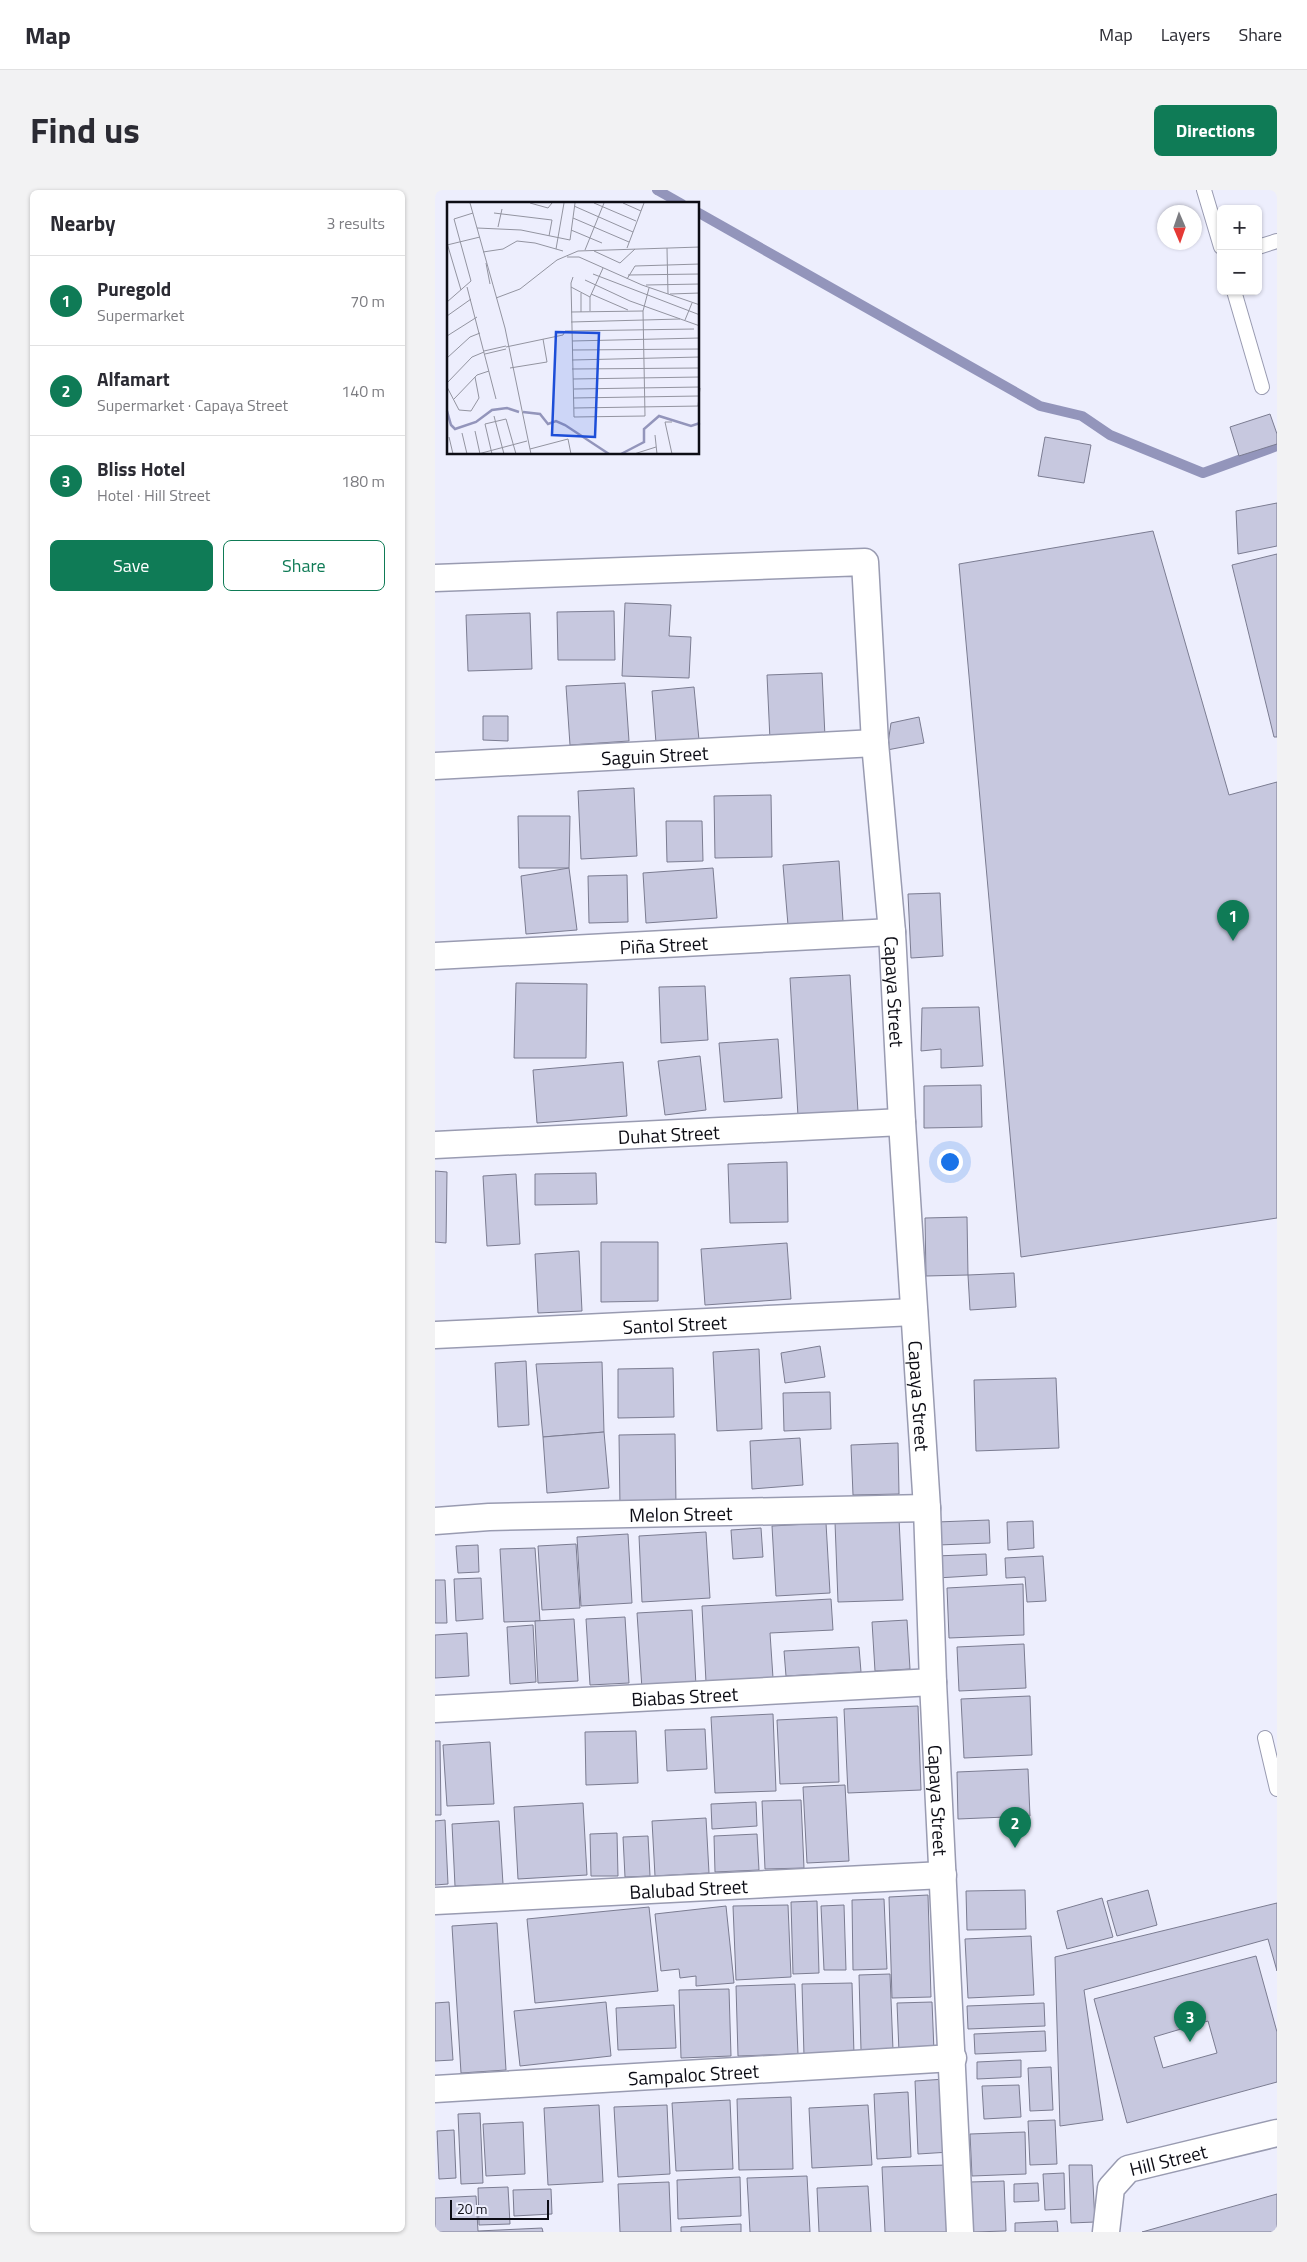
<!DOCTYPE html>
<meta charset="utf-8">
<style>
:root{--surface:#fff;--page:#f2f2f3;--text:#2b2b33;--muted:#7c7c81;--line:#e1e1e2;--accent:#0f7b56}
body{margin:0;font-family:"Titillium Web",sans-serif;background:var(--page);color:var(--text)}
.controls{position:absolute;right:15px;top:15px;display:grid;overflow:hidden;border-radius:8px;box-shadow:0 1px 4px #0004}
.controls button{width:45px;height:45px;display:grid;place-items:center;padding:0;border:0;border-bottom:1px solid var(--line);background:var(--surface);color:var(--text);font:25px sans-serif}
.compass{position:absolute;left:722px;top:15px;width:45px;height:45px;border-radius:50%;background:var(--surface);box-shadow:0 1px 4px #0004;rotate:178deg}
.scale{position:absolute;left:15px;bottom:12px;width:99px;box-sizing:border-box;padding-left:5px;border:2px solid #0d0d15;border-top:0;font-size:14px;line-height:18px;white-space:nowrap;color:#0d0d15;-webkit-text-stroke:4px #edeefd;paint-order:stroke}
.you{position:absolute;left:514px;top:971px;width:18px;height:18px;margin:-12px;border:4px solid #fff;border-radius:50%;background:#1a73e8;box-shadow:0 0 0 8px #1a73e833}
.badge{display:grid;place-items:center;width:32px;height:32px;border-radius:50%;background:var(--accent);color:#fff;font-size:16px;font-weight:700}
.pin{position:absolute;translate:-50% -41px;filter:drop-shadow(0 1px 2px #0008)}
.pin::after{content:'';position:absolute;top:26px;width:18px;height:15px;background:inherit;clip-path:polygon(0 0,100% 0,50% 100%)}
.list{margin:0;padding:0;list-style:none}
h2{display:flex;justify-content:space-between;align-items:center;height:65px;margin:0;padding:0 20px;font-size:21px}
h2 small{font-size:16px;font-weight:400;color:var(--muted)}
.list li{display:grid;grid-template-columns:32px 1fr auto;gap:15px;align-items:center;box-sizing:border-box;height:90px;padding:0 20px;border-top:1px solid var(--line)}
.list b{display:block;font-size:19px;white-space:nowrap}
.list p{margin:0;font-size:16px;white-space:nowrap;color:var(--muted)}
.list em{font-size:16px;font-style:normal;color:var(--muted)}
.actions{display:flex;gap:10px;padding:15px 20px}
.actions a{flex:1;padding:11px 0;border:1px solid var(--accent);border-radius:8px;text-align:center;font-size:18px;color:var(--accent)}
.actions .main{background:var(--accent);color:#fff}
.map{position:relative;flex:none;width:842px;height:2042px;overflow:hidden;border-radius:8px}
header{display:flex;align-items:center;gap:30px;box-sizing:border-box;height:70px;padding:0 25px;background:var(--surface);border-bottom:1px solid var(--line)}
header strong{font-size:24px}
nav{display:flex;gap:28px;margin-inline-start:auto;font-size:18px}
.intro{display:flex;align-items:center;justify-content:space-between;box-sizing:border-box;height:120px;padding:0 30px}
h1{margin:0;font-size:35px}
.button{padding:12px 22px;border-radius:8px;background:var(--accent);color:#fff;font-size:18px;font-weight:700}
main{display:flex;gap:30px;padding:0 30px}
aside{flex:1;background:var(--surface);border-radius:8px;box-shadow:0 1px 4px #0004}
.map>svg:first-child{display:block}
</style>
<header>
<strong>Map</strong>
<nav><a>Map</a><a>Layers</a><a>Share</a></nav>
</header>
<div class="intro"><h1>Find us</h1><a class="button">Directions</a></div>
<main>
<aside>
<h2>Nearby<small>3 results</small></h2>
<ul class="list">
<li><span class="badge">1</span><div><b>Puregold</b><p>Supermarket</p></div><em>70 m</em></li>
<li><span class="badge">2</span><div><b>Alfamart</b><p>Supermarket · Capaya Street</p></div><em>140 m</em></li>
<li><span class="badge">3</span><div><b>Bliss Hotel</b><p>Hotel · Hill Street</p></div><em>180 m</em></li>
</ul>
<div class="actions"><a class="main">Save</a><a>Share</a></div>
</aside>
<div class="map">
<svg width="842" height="2042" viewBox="0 0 842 2042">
<rect width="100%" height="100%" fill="#edeefd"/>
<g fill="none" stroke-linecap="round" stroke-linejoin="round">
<!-- stream -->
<g stroke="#9395bb" stroke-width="10">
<path d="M222,0L247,14"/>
<path d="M264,23L605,216L647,226L675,245L768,283L842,256"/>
</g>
</g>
<!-- building -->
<g fill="#c7c8df" stroke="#7b7c91" fill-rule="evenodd">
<path d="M835,224L842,244V254L804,266L795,237Z"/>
<path d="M610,247L656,255L649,293L603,286Z"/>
<path d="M842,313V356L803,364L801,321Z"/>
<path d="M718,341L794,605L842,592V1028L586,1067L524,374Z"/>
<path d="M842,364V547H839L797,375Z"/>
<path d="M190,413L236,415L234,446L256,447L254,488L187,486Z"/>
<path d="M179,421L180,470H123L122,422Z"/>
<path d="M95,423L97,479L33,481L31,425Z"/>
<path d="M387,483L390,547L335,550L332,485Z"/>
<path d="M190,493L194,551L135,555L131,496Z"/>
<path d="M259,497L264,550L221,553L217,501Z"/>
<path d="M48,526H73V551L48,550Z"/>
<path d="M484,527L489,553L452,560L456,533Z"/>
<path d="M199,598L202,666L146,669L143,601Z"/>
<path d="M336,605L337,667L280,668L279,606Z"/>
<path d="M83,626H135L134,678H84Z"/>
<path d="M231,631H267L268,671L232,672Z"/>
<path d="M404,671L408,731L353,735L348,675Z"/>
<path d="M134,678L142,740L91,744L86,686Z"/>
<path d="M278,678L282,728L211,733L208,683Z"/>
<path d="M192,685L193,732L154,733L153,686Z"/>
<path d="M505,703L508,766L476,768L473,704Z"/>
<path d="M415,785L423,922L363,926L355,788Z"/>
<path d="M81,793L152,794L151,868H79Z"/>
<path d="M270,796L273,850L226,853L224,797Z"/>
<path d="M544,817L548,876L506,878V859L486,861L487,818Z"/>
<path d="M343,849L347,908L289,912L284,853Z"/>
<path d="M265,866L271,920L230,925L223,871Z"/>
<path d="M188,872L192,926L102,933L98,880Z"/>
<path d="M546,895L547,937L489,938V896Z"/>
<path d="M352,972L353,1032L295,1033L293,974Z"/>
<path d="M0,981L12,982L11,1053L0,1052Z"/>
<path d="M161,983L162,1014L100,1015V984Z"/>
<path d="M81,984L85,1054L52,1056L48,986Z"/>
<path d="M532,1027L533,1085L491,1086L490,1028Z"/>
<path d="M166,1052H223V1111L166,1112Z"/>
<path d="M352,1053L356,1109L270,1115L266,1059Z"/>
<path d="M144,1061L147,1121L103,1123L100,1064Z"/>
<path d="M579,1083L581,1117L535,1120L533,1085Z"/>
<path d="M385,1156L390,1187L350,1193L346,1163Z"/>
<path d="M324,1159L327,1239L282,1241L278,1162Z"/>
<path d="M91,1171L94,1235L63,1237L60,1173Z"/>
<path d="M167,1172L169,1242L108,1247L101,1174Z"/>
<path d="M238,1178L239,1227L183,1228V1179Z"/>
<path d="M621,1188L624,1258L541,1261L539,1190Z"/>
<path d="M395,1202L396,1239L349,1241L348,1203Z"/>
<path d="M169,1242L174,1298L112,1303L108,1247Z"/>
<path d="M240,1244L241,1316L185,1317L184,1245Z"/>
<path d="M365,1248L368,1295L317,1299L315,1251Z"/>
<path d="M463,1253L464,1304L418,1305L416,1255Z"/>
<path d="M464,1329L468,1410L403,1412L400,1332Z"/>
<path d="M554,1330L555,1353L503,1355L502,1332Z"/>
<path d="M598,1331L599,1358L573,1360L572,1332Z"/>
<path d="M391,1333L395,1403L341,1406L337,1336Z"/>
<path d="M326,1338L328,1367L298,1369L296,1340Z"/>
<path d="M271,1342L275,1408L207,1412L204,1346Z"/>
<path d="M193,1344L197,1413L146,1416L142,1347Z"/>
<path d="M141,1354L145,1418L107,1420L103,1356Z"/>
<path d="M43,1355L44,1382L23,1383L21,1356Z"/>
<path d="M100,1358L105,1431L69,1432L65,1359Z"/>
<path d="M551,1364L552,1385L502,1388L501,1366Z"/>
<path d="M608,1366L611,1411L592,1412L590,1387L571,1388L570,1368Z"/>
<path d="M46,1388L48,1429L21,1431L19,1389Z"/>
<path d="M0,1390H10L12,1433H0Z"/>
<path d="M588,1394L589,1445L514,1448L512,1398Z"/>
<path d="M396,1409L398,1440L335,1443L338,1488L271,1492L267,1416Z"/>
<path d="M257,1420L261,1496L207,1499L202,1423Z"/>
<path d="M190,1427L194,1493L155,1495L151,1429Z"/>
<path d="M139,1429L143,1491L103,1493L100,1431Z"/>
<path d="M472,1430L475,1479L440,1481L437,1432Z"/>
<path d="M98,1435L101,1492L75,1494L72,1437Z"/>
<path d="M32,1443L34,1486L0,1488V1445Z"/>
<path d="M589,1454L591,1498L524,1501L522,1457Z"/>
<path d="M424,1457L426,1482L351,1486L349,1461Z"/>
<path d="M595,1506L597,1565L529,1568L526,1509Z"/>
<path d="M483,1516L486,1600L413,1603L409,1519Z"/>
<path d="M338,1524L341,1601L280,1603L276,1527Z"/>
<path d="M402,1527L404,1592L345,1594L342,1530Z"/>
<path d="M270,1539L272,1579L232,1581L230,1540Z"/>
<path d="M201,1541L203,1593L151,1595L150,1542Z"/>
<path d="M0,1551H5L6,1625H0Z"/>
<path d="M55,1552L59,1614L12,1616L8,1555Z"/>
<path d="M593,1579L595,1626L523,1629L522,1582Z"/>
<path d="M410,1595L414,1671L372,1673L368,1597Z"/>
<path d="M366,1610L369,1678L330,1679L327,1611Z"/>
<path d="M321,1612L322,1636L277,1639L276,1614Z"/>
<path d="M148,1613L152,1685L83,1689L79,1617Z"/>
<path d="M271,1628L274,1683L220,1686L217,1631Z"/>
<path d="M10,1630L13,1694L0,1695V1631Z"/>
<path d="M64,1631L68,1694L20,1696L17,1634Z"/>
<path d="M182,1643L183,1686H156L155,1644Z"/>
<path d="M322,1644L324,1680L280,1682L279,1646Z"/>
<path d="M213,1646L215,1686L190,1687L188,1647Z"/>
<path d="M590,1700L591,1739L532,1740L531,1701Z"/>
<path d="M713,1700L722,1735L682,1746L672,1711Z"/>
<path d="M493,1705L496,1807L457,1808L454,1707Z"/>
<path d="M667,1708L678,1747L632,1759L622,1721Z"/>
<path d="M449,1709L452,1779L418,1780L417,1710Z"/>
<path d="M382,1711L384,1783L358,1784L356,1712Z"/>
<path d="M842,1713V1781L833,1749L649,1800L668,1930L625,1936L620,1767Z"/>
<path d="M353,1715L356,1787L301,1790L298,1716Z"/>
<path d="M409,1715L411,1780H389L386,1716Z"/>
<path d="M291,1716L299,1793L261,1796V1786L245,1788L244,1779L226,1781L220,1724Z"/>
<path d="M214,1717L223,1801L100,1813L92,1729Z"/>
<path d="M62,1733L71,1880L26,1883L17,1736Z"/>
<path d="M596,1746L599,1805L533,1808L530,1749Z"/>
<path d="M821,1766L842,1842V1892L692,1933L659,1809ZM773,1831L782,1863L728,1878L719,1847Z"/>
<path d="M455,1784L458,1860H426L424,1785Z"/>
<path d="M417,1793L419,1865L369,1866L367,1794Z"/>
<path d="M360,1794L363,1864L303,1866L301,1796Z"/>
<path d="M294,1799L296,1866L246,1868L244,1800Z"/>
<path d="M14,1812L18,1870L0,1871V1813Z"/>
<path d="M171,1812L176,1866L85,1876L79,1821Z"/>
<path d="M497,1812L499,1861L464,1862L462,1813Z"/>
<path d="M609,1813L610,1836L533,1839L532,1816Z"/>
<path d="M239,1815L241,1858L183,1860L181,1818Z"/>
<path d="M610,1841L611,1861L540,1864L539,1844Z"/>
<path d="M586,1870V1887L542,1889V1872Z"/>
<path d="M616,1877L618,1920L595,1921L593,1878Z"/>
<path d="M511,1889L515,1962L483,1964L480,1891Z"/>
<path d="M584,1895L586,1927L549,1929L547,1896Z"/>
<path d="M473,1902L476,1967L442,1969L439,1904Z"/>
<path d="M356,1907L358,1979L304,1980L302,1909Z"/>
<path d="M295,1910L298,1979L241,1981L237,1913Z"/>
<path d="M164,1915L168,1992L113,1995L109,1918Z"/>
<path d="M232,1915L235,1984L183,1987L179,1917Z"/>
<path d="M433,1915L437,1975L377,1978L374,1918Z"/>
<path d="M45,1923L48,1993L26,1994L23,1924Z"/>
<path d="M620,1930L622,1974L595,1975L593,1931Z"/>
<path d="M88,1932L90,1984L51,1986L48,1934Z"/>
<path d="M19,1940L21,1988L4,1989L2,1941Z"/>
<path d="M590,1942L591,1984L537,1986L535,1944Z"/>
<path d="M511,1975L515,2042H450L447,1977Z"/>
<path d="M634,1975H657L660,2032L636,2033Z"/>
<path d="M629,1983L630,2019L610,2020L608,1984Z"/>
<path d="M372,1986L375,2042H315L312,1988Z"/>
<path d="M305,1987L306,2026L243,2029L242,1990Z"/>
<path d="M569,1991L571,2041L538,2042L535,1992Z"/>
<path d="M234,1992L236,2042H185L183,1994Z"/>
<path d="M603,1993L604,2011L579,2012V1994Z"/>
<path d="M433,1996L436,2042H384L382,1998Z"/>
<path d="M73,1997L75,2034L44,2035L43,1998Z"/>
<path d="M116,1999L117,2024L79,2026L78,2000Z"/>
<path d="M842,2004V2042H707Z"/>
<path d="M41,2006L43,2041L107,2038L108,2042H0V2008Z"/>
<path d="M622,2031L623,2042H580V2033Z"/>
<path d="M306,2034V2042H246V2037Z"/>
</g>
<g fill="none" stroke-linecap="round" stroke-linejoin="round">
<!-- lane casing -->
<g stroke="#999bb1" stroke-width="16">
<g id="lane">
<path d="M769,0L786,57"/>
<path d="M823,57L842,51"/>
<path d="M799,101L827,197"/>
<path d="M830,1548L842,1599"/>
</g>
</g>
<!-- street casing -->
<g stroke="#999bb1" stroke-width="29">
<g id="street">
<path id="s1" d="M0,388L430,372L440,553L457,742L467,932L492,1318L498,1492L525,2042"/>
<path id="s2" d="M0,576L440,553"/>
<path id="s3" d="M0,766L457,742"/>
<path id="s4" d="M0,955L467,932"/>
<path id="s5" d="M0,1145L479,1122"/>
<path id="s6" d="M0,1331L54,1327L492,1318"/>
<path id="s7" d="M0,1519L498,1492"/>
<path id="s8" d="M0,1711L508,1685"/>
<path id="s9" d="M0,1899L518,1868"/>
<path id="s10" d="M671,2042L676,1998L693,1979L842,1943"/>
</g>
</g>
<!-- lane -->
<use href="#lane" stroke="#fff" stroke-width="14"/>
<!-- street -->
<use href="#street" stroke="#fff" stroke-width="26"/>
</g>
<g text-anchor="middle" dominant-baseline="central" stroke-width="4" stroke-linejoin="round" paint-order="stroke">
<!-- street labels -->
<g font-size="19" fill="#0d0d15" stroke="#edeefd">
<text stroke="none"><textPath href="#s2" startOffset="220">Saguin Street</textPath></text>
<text stroke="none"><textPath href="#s3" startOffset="229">Piña Street</textPath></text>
<text stroke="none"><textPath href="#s1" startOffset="861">Capaya Street</textPath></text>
<text stroke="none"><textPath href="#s4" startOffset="234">Duhat Street</textPath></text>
<text stroke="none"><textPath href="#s5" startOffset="240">Santol Street</textPath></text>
<text stroke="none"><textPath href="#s1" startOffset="1266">Capaya Street</textPath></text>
<text stroke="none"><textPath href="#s6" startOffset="246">Melon Street</textPath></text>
<text stroke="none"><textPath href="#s7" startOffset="250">Biabas Street</textPath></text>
<text stroke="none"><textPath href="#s1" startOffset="1671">Capaya Street</textPath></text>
<text stroke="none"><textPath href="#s8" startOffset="254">Balubad Street</textPath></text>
<text stroke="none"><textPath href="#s9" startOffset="259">Sampaloc Street</textPath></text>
<text stroke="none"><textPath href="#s10" startOffset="111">Hill Street</textPath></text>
</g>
</g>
<!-- overview -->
<g transform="translate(12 12)">
<rect width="252" height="252" fill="#edeefd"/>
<path fill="none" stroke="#9395bb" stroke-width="2.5" d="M0,209L4,223L8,227L29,220L45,208L60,206L72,210M76,210L93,212L101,222L109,219L118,223L162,252M174,252L197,240V227L212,214L244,224L253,221"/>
<path fill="none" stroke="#9394a0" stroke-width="1" d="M23,1L58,126L84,252M83,1L101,6L105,1M147,1L189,19M176,1L194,9M127,4L186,30M47,11L105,18L102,34M126,16L182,40M51,25L55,7M30,26L74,28L123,38L128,1M124,28L155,41M0,41L14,88M0,43L33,35M180,46L197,1M220,46L221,92M109,47L117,1M138,48L157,1M147,49L173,61L188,47M36,50L56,47L70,39L88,41L116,49M120,55H132L195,83L253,103M39,61L43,82M146,72L253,113M181,73L253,72M126,75L124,81L127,215L198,214L196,109L202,86M180,77L188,64L253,62M138,78L183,99L253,124M199,83L253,82M20,85L49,197M124,85L143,95M134,91V110M144,92L181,108M223,92L253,91M49,96L73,87L110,58L131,49L253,45M0,100L24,79L7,17L26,11M143,109V95L156,66M124,110L196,109M0,114L24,97M238,118L245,101M124,120L233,117M0,134L30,115M125,139L253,136M59,145L116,133L118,129L247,127M125,148L253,147M37,149L59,144M38,152L59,147M0,156L23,135L33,131M125,158L253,155M63,166L100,160L96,137M125,167L253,166M126,177L253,175M0,181L25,155L37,150M0,185L12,208L24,209L32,196L28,175M127,187L253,185M126,196L252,194M7,197L30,173L42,169M251,204L253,186M127,206L253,204M47,214L57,252M28,229L33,252M15,231L20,252M208,233L210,252M2,235L6,252M83,247L121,237L124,252M31,252L80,239M45,252L38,222L59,217L69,252M187,252L209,245M225,252L218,220H225"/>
<path fill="#1d4ed8" fill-opacity="0.15" stroke="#1d4ed8" stroke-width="2.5" d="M109,130L152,131L148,235L105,233Z"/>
<rect width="252" height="252" fill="none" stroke="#0d0d15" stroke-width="2.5"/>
</g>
</svg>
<div class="controls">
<button>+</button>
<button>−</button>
</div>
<svg class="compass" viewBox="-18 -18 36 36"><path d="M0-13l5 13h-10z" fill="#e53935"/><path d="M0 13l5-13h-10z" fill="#7c7c81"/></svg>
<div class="scale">20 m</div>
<div class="you"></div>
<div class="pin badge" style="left:798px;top:751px">1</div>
<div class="pin badge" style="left:580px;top:1658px">2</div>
<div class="pin badge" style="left:755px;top:1852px">3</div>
</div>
</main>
